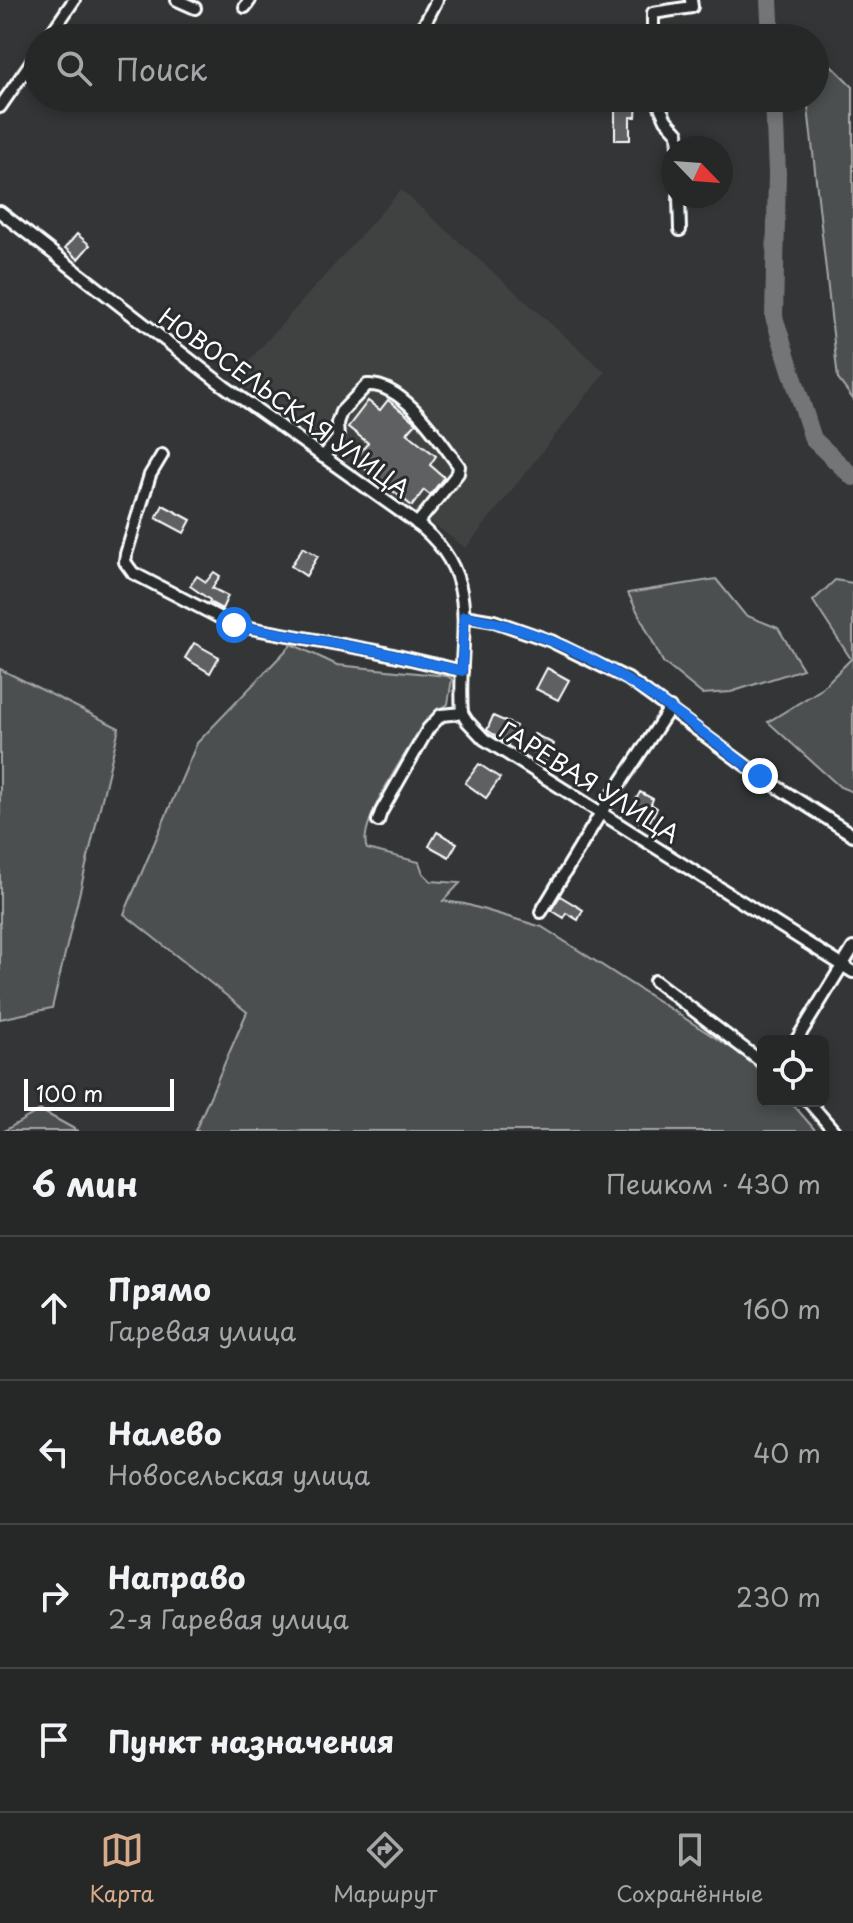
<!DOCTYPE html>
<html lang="ru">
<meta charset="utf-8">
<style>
:root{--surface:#262828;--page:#2e3030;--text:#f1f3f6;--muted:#a4a6a8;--line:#424445;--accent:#d6ab8b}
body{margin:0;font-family:"Playpen Sans",sans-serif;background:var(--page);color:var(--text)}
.controls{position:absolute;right:24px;bottom:24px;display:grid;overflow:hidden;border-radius:12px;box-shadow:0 4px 12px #0003}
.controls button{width:72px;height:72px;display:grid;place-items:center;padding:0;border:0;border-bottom:2px solid var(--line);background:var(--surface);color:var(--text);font:40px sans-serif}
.compass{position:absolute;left:661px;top:136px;width:72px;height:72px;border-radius:50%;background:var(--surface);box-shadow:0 4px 12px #0003;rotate:115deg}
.scale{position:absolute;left:24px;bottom:20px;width:150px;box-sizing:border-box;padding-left:8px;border:4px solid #fff;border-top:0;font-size:22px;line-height:28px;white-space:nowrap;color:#fff;-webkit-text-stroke:6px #2a2d2e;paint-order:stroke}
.stop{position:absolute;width:24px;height:24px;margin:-18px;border:6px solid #1a73e8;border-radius:50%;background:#fff}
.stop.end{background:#1a73e8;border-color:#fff;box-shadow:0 2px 8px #0008}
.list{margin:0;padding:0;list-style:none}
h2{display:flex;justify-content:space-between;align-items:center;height:104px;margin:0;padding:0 32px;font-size:34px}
h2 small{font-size:26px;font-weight:400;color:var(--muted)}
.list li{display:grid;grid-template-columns:52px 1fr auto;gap:24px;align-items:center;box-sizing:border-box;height:144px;padding:0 32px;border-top:2px solid var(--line)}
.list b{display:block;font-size:30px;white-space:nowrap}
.list p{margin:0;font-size:26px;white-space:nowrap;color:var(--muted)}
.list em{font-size:26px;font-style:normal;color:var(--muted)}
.icon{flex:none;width:44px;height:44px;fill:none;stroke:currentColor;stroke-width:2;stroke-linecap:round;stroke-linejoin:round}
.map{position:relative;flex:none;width:853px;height:1131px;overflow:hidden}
.search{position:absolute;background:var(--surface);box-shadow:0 4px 12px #0003;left:24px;right:24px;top:24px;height:88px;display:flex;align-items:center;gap:20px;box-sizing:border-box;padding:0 28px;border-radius:44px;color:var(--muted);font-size:30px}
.sheet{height:680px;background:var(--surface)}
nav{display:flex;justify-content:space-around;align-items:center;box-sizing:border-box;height:112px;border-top:2px solid var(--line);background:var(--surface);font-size:22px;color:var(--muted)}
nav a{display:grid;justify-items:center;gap:4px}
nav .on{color:var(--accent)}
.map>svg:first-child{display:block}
</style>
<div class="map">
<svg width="853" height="1131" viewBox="0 0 853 1131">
<rect width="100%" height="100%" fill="#333536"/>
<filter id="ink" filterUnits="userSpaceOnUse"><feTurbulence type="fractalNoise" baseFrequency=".0125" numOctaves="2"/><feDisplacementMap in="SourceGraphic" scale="16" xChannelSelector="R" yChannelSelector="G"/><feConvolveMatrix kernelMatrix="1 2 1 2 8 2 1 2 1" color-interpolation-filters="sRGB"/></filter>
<g filter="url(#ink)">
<!-- built -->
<path fill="#404243" d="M401,190L605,372L466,548L233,379Z"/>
<!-- green -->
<g fill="#4c4f50" stroke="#a6a7a8" stroke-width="2">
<path d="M815,49L853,87V399L838,379L807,98H815Z"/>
<path d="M716,579L745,615L778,628L803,669L731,692L702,694L663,662L628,593Z"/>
<path d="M835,580L853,583V792L840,787L768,722L820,690L851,659L813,601Z"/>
<path d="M292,644L337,665L447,676L452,679L448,704L431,716L421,728C407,752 356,825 367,849L419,862L423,873L431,881L460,883L443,901L465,904L542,927L761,1067L763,1101H790L816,1131H195L247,1012L124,914L197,743Z"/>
<path d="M0,669L119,728L52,1008L0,1019Z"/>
<path d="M40,1110L78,1131H4Z"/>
</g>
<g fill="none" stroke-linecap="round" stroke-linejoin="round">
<!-- river -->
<g stroke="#737576" stroke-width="18">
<path d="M769,0L771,38"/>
<path d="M774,98L777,174L774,317L813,439L853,477"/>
</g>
</g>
<!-- building -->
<g fill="#5f6162" stroke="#fff" stroke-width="2">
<path d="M615,98L637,99L636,117H630V140H615Z"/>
<path d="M77,234L90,245L78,259L65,248Z"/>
<path d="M388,400L416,423L407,433L436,456L430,465L444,477L430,495L424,490L412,506L354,460L368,443L348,427L368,401L380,410Z"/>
<path d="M163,505L191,520L184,533L156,518Z"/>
<path d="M303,547L318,556L306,576L291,566Z"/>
<path d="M214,572L220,576L212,588L228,596L222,609L209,602L210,600L190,586L197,576L206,582Z"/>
<path d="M194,643L219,657L210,673L185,658Z"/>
<path d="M547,668L569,680L558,700L536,689Z"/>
<path d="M493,716L516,726L508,744L487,730Z"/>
<path d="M534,734L554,744L543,766L535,762L539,755L527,748Z"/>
<path d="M479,764L500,778L486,798L465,783Z"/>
<path d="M640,792L653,799L651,804L657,808L647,826L637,820L642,812L632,807Z"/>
<path d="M437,832L457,843L449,857L429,846Z"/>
<path d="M560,896L583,910L578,920L566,913L564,918L551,910Z"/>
</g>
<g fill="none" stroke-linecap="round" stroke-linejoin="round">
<!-- minor casing -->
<g stroke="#fff" stroke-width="16">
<g id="minor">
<path d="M177,0L195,8"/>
<path d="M245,7L250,0"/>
<path d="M425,23L437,0"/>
<path d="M48,38L74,0"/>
<path d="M653,38V13L692,7L691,0"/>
<path d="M656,98L666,120L678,133L679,148"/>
<path d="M0,107L38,52"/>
<path d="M679,196L680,230"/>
<path d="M0,212L224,386L415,522C487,577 456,637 462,713L467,721L484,739L853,972"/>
<path d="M162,455L150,475L126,554L125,562L133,573L234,625L376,651L462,671"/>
<path d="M323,457L338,438L337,423L341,412L367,385C403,382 440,441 459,466L458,473L417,524"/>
<path d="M464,616L494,621L551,641L628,679L760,776L853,835"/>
<path d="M378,821L381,812L428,729L441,715L462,713"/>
<path d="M541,912L602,811L670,708"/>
<path d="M655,981L763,1063"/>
<path d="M796,1041L853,948"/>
<path d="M808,1101L834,1131"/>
</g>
</g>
<!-- minor -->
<use href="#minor" stroke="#2a2d2e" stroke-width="10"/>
</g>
</g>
<g fill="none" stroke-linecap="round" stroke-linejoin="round" filter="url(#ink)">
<!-- route -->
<path stroke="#1a73e8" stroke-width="10" d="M234,625L376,651L462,671L464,616C585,637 665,704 760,776"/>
</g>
<g text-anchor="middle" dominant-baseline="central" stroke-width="6" stroke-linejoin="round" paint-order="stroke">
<!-- street labels -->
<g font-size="24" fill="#fff" stroke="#2a2d2e">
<text transform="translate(285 402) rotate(36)">НОВОСЕЛЬСКАЯ УЛИЦА</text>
<text transform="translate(590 781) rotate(32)">ГАРЕВАЯ УЛИЦА</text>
</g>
</g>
</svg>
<div class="controls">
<button><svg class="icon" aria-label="locate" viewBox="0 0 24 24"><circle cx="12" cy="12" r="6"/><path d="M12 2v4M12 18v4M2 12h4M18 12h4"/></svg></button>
</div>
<svg class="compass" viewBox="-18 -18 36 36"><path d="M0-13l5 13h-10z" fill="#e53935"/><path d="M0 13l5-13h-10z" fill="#a4a6a8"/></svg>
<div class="scale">100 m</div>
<div class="stop" style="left:234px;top:625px"></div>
<div class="stop end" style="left:760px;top:776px"></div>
<div class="search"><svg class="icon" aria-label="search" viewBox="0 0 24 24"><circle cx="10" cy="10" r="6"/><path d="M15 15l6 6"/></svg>Поиск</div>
</div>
<section class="sheet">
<h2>6 мин<small>Пешком · 430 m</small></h2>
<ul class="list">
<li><svg class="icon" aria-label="ahead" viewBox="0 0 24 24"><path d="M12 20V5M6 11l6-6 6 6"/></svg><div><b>Прямо</b><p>Гаревая улица</p></div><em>160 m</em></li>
<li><svg class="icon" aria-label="left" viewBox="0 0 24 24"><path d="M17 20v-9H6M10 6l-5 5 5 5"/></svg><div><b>Налево</b><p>Новосельская улица</p></div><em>40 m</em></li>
<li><svg class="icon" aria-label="right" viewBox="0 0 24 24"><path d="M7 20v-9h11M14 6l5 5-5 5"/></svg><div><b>Направо</b><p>2-я Гаревая улица</p></div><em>230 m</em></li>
<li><svg class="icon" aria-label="arrive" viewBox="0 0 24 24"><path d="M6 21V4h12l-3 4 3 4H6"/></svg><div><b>Пункт назначения</b></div></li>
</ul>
</section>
<nav>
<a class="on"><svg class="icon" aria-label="map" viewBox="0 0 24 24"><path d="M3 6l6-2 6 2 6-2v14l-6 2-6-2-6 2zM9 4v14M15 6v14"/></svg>Карта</a>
<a><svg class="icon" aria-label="directions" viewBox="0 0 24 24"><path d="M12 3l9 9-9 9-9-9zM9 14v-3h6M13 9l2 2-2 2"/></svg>Маршрут</a>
<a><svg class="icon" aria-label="saved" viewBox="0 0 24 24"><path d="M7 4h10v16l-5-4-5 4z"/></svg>Сохранённые</a>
</nav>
